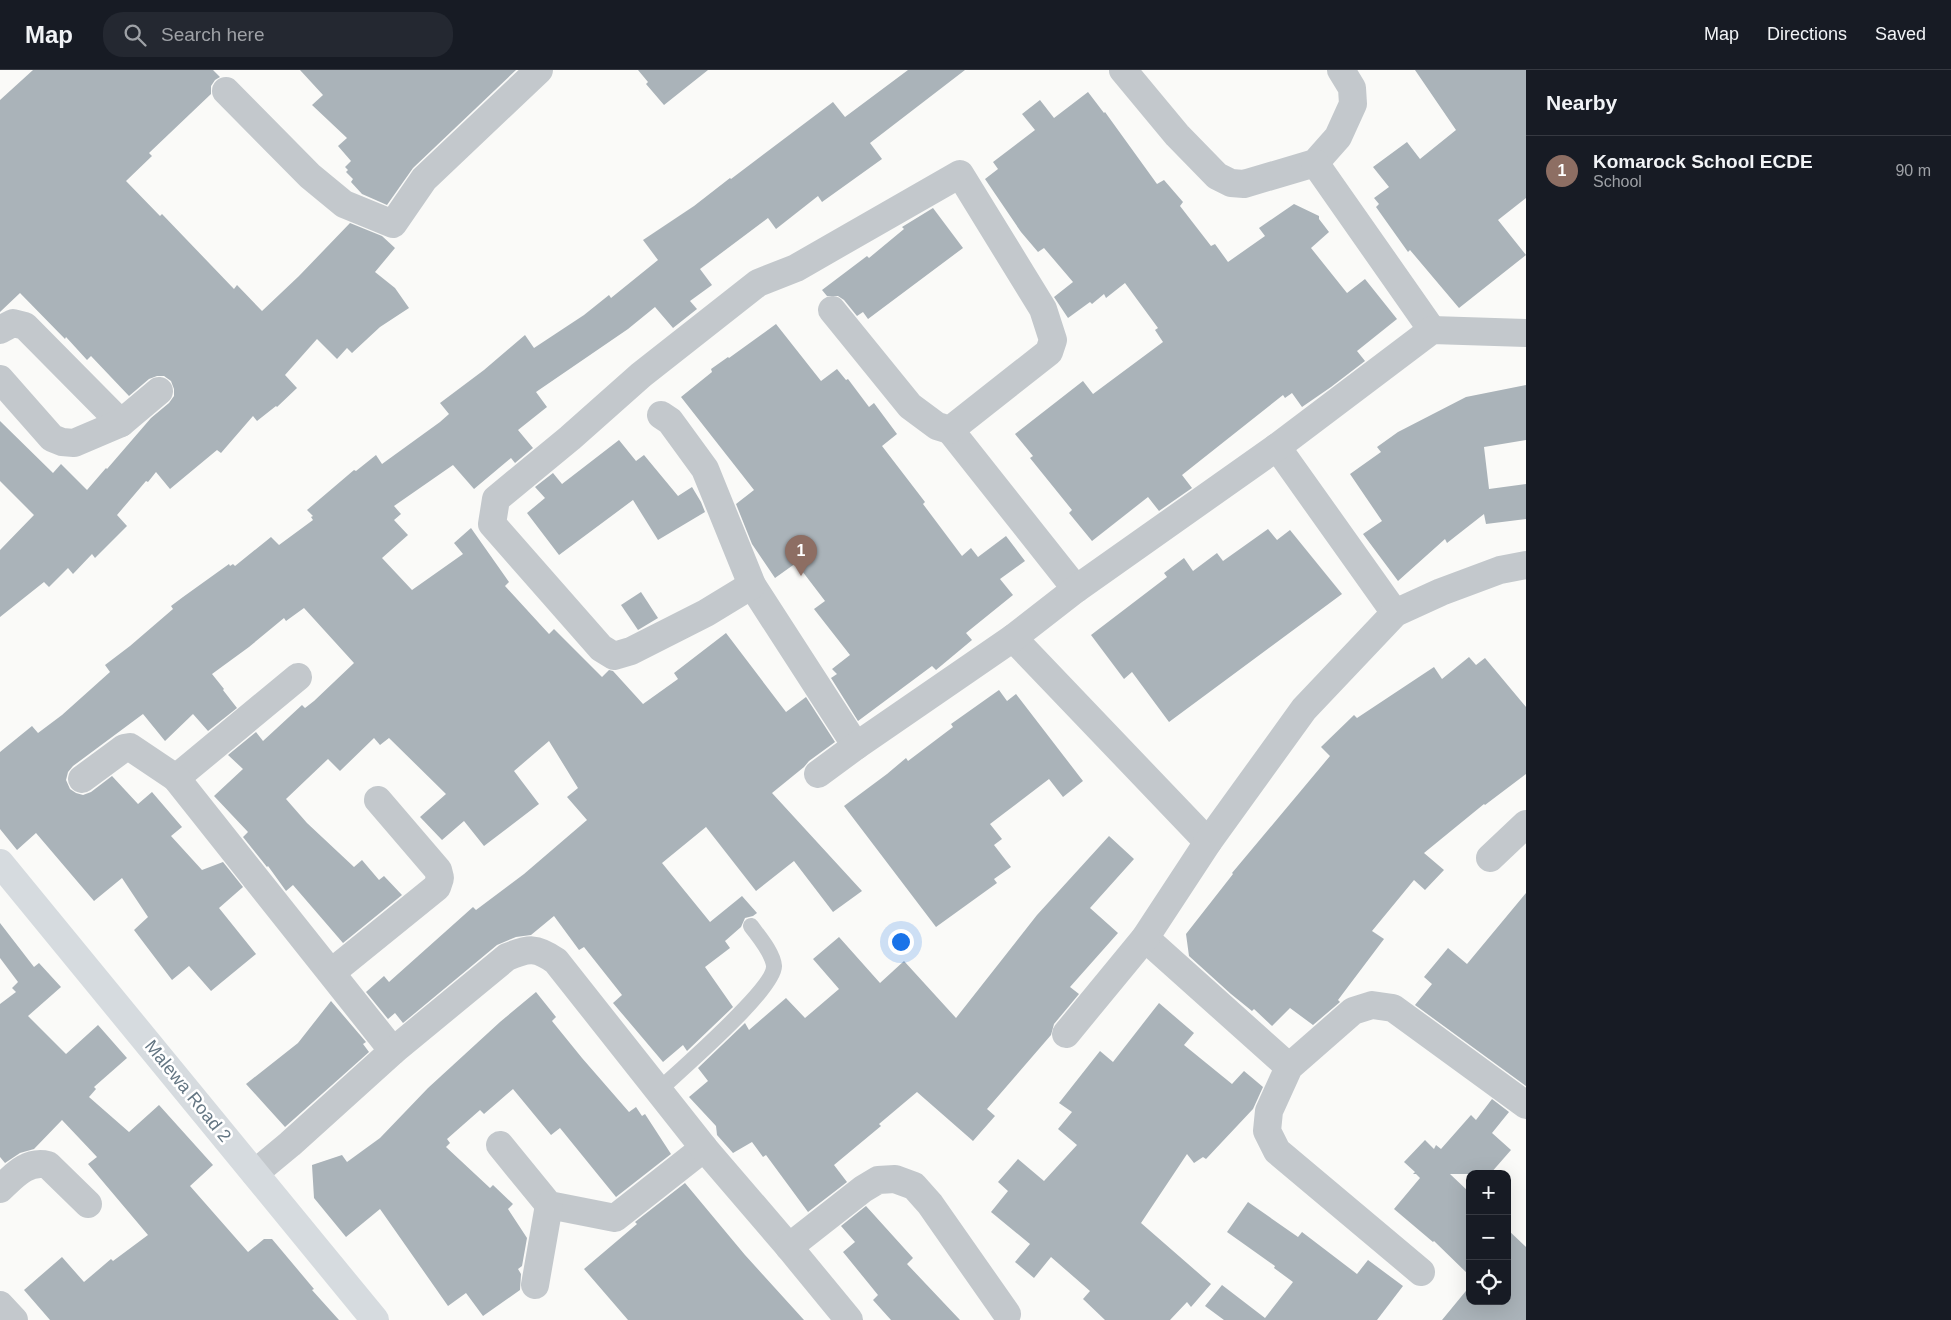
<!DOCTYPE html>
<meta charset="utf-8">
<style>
:root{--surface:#171b24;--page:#242831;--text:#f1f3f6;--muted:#9ea1a6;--line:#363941;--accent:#ea580c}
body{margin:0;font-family:Helvetica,sans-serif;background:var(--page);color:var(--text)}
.controls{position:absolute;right:15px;bottom:15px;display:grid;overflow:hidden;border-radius:10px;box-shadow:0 5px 20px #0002}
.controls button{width:45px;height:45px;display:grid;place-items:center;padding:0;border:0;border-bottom:1px solid var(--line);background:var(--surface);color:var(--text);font:25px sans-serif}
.you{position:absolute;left:900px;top:871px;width:18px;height:18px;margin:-12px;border:4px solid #fff;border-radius:50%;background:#1a73e8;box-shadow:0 0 0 8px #1a73e833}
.badge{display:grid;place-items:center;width:32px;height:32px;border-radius:50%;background:var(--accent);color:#fff;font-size:16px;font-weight:700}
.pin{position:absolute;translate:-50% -41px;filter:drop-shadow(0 1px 2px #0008)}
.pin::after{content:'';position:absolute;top:26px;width:18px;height:15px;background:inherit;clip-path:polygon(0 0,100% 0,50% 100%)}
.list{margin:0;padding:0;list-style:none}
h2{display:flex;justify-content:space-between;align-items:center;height:65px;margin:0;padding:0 20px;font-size:21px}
h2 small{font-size:16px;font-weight:400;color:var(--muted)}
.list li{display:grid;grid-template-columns:32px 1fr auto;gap:15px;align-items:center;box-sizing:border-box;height:70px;padding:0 20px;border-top:1px solid var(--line)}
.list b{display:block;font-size:19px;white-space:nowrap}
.list p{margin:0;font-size:16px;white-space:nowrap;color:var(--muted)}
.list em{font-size:16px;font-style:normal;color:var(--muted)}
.icon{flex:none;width:28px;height:28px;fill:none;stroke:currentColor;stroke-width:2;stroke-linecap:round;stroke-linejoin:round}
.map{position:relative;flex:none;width:1526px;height:1250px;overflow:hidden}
header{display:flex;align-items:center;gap:30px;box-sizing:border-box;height:70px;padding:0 25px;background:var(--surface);border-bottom:1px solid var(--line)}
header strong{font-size:24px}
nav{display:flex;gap:28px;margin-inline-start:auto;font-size:18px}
.search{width:350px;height:45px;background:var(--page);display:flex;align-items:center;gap:12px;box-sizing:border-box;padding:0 18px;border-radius:20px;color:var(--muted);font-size:19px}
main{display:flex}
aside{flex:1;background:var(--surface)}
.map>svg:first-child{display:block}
</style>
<header>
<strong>Map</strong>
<div class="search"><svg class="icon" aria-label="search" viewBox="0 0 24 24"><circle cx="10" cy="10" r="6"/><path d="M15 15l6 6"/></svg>Search here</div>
<nav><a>Map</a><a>Directions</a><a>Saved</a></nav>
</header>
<main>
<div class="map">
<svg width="1526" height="1250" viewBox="0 0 1526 1250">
<rect width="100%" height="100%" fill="#fafaf8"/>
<!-- building -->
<g fill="#aab3b9">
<path d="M33,0H213L220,7L215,10L211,16V24L149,83L152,86L126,111L160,146L162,144L234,219L237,215L262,241L299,206L350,153L382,166L395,178L375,202L395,218L409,238L380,257L352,283L347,278L337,289L317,269L285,305L297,318L277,337L276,336L257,351L253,346L221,383L217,380L170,419L156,402L148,412L146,411L117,445L127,456L95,488L92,484L73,504L68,498L49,517L44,512L0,547V480L34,445L0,411V351L53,403L61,394L87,420L106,398L107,399L151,348L169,333L174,326V319L171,311L164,306H157L149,309L129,326L91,286L87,290L66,267L65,269L20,223L0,242V30Z"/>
<path d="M300,0H516L413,98L387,135L362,124L351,112L353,109L346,102L348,100L345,97L351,91L338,76L347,68L312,35L323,25Z"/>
<path d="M638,0H708L664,35L646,14L648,12Z"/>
<path d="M908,0H965L870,73L882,89L822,132L818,126L776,159L768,148L700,199L712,215L690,231L697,239L673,258L655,237L628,259L536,322L547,337L518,360L533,378L515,393L511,388L474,419L453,395L394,436L401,444L394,450L408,465L382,488L412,520L463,484L454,473L471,458L509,512L505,516L549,564L554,559L602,607L609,600L613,601L643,634L678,609L674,603L726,563L786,642L806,627L835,672L809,691L804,697L772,723L862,821L833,842L794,791L756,821L706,757L662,793L710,852L742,826L757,843L753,846L745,848L741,857L725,871L730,878L705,897L733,937L687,981L683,975L663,992L613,933L622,925L584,877L579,880L554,846L531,865L516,867L497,875L403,953L395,943L388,949L366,922L384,906L389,912L473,837L476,840L524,804L587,750L567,727L578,718L549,671L514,701L539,734L484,776L464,751L442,770L420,747L446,724L389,668L380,675L374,668L340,701L328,689L286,729L307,753L354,797L362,790L379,810L384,806L402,825L343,873L293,815L286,821L268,796L267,797L243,767L248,762L214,726L243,699L228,685L256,662L263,671L302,635L305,638L314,631L354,593L304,538L286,551L284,548L249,577L212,604L224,619L223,620L237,638L208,661L193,644L165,671L143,644L73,696L68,702L66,710L70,719L76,723L83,725L91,722L112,706L138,734L152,722L182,757L171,766L202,800L223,792L243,817L219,838L256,884L211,921L189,896L172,910L134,860L148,847L122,808L94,831L36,763L17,780L0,759V682L32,656L38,663L62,645L110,602L105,595L130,576L173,539L171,536L183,527L229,494L230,496L233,494L235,496L271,467L279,475L313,450L311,447L313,446L307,440L354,400L356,401L376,385L382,394L440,352L449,344L440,333L484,300L525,265L534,278L584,245L609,225L611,228L658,190L643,170L694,136L730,108L731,109L833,32L845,47Z"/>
<path d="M1415,0H1526V128L1498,150L1526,185L1459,238L1410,180L1408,182L1376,137L1379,134L1374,128L1389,117L1373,97L1407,72L1420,89L1456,60Z"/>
<path d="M1088,22L1104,43L1105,42L1157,114L1164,110L1183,132L1180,136L1211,176L1215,174L1228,192L1265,166L1259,158L1294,134L1319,146V149L1329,162L1311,178L1347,223L1365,209L1397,249L1357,281L1365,291L1331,317L1302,337L1292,323L1285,328L1283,325L1182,405L1192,418L1159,441L1148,427L1092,471L1069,443L1072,440L1030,388L1033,386L1015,364L1083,311L1093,324L1163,272L1155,260L1158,258L1125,213L1106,228L1104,224L1092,234L1090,232L1068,248L1054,227L1073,212L1044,178L1038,182L1021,162L985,109L998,99L993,92L1035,60L1022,44L1040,30L1054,48Z"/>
<path d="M933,138L963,178L868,249L863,242L857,246L844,230L838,226H827L822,220L867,186L869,188L904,159L902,157Z"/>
<path d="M776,254L821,311L837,299L846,310L848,309L869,337L874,333L897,364L882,376L925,432L923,434L962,486L971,478L978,487L1006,466L1025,491L1000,509L1013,525L966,563L972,570L936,600L932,596L858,651L831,608L837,604L832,599L850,585L814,539L825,531L796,493L775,508L752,474L736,434L754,420L681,327L712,302L711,299L728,287L729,288Z"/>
<path d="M1526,315V370L1484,377L1489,419L1526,414V449L1486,454L1484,444L1447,473L1445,469L1398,511L1363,464L1382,451L1350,404L1381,382L1377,377L1398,362L1466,327Z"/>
<path d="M619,370L636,391L644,385L678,426L692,417L701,432L705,442L658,470L633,430L559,485L527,443L545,428L535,417L553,403L562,414Z"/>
<path d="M1268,459L1277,470L1290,460L1342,524L1169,652L1132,602L1124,609L1091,565L1167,507L1164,503L1184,488L1193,501L1217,483L1223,491Z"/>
<path d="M641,522L658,548L638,560L621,535Z"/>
<path d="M1469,587L1476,595L1485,588L1526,637V704L1485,735L1484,734L1424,783L1444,800L1425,820L1414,810L1372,861L1384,869L1338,930L1340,932L1313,955L1290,938L1272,956L1254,939L1252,941L1231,924L1189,886L1186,864L1233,804L1232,803L1330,686L1321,677L1354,645L1357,648L1434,597L1442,609Z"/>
<path d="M999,620L1007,631L1016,624L1083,711L1063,727L1049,709L990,754L1002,769L994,775L1011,797L994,809L997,813L936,857L844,736L887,704L906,688L908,691L953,657L951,654Z"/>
<path d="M1109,766L1134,789L1090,838L1118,863L1070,917L1079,924L1054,954L1051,965L987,1039L995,1046L973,1071L917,1022L879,1054L881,1056L834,1095L847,1112L808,1142L766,1085L763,1087L752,1072L733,1083L717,1065L716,1056L689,1027L708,1011L698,998L745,953L749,960L786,928L805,948L839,919L813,889L839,867L880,913L904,891L956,948L1037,845Z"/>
<path d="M1526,823V1016L1415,935L1432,914L1424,907L1448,878L1467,894Z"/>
<path d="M0,853L34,897L39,893L61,917L28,946L66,984L98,955L127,988L94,1017L96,1019L89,1027L129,1062L159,1035L213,1095L190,1116L248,1182L264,1169H272L314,1219L312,1220L339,1250H50L24,1220L62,1187L84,1212L111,1189L113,1191L148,1165L88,1094L97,1087L62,1050L34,1079L20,1083L5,1093L0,1087V934L16,922L12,918L18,912L0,888Z"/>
<path d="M536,922L556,947L552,951L582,988L629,1042L636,1037L642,1046L645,1044L671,1084L616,1127L560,1058L551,1065L513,1019L484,1044L480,1040L447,1069L450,1073L446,1077L490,1118L493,1115L513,1134L508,1139L527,1168L522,1196L518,1199L521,1204L520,1220L483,1246L466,1223L448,1236L380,1139L346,1167L314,1128L312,1095L342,1085L347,1092L380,1068L428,1018L500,952Z"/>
<path d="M331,931L366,972L363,974L369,982L285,1057L246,1014L298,973Z"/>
<path d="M1159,933L1194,963L1184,975L1232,1014L1244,1001L1263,1017L1253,1039L1206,1089L1203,1087L1194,1093L1187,1084L1141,1153L1211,1214L1191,1237L1187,1232L1170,1250H1105L1083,1229L1090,1221L1051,1187L1034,1208L1015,1192L1030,1174L991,1142L1008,1121L998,1112L1018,1089L1044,1111L1077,1075L1058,1059L1072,1042L1059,1033L1100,981L1113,992Z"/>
<path d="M1492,1029L1509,1042L1492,1063L1511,1080L1490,1104H1450L1470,1123V1206L1434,1171L1433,1172L1394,1139L1420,1108L1416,1104H1413L1415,1102L1404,1092L1425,1070L1434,1079L1436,1075L1441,1079L1471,1045L1476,1050Z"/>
<path d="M685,1113L745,1185L804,1250H628L584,1199L637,1154L635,1152Z"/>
<path d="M1248,1132L1298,1167L1302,1162L1357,1204L1368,1190L1403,1216L1377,1250H1224L1205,1236L1222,1215L1265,1248L1293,1212L1274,1198L1275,1196L1227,1162Z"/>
<path d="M866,1136L913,1188L907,1194L960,1250H891L873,1230L878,1225L843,1182L855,1172L841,1156Z"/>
<path d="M1507,1159L1526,1177V1250H1442L1470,1216V1231H1507Z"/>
</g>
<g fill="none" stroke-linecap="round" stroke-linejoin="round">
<!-- service -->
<path stroke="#c3c8cc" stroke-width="16" d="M658,1021C678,1002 775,919 774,896C773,883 759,867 751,856"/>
<!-- minor -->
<g stroke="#c3c8cc" stroke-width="28">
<path d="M1123,0L1177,65L1217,106L1231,113L1244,114L1315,93L1338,67L1353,34L1352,18L1341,0"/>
<path d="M226,21L310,106L344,134L393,154L424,109L539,0"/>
<path d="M1315,93L1432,260"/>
<path d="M0,260L13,253L25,256L121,353"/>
<path d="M0,309L52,368L62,372L74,373L121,353L159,321"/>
<path d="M661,345L670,351L705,399L752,515L856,676"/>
<path d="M950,360L1076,519"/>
<path d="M1277,377L1395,543"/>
<path d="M752,515L706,543L631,581L614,586L601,578L492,454L496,429L570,368L641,305L758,213L796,198L960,104L1043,239L1053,270L1049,282L950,360L937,356L910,336L832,240"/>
<path d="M1013,568L1208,772"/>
<path d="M818,704L856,676L1013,568L1076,519L1277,377L1432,260L1526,263"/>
<path d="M176,708L298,607"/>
<path d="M82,709L124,678L130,677L176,708L393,981"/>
<path d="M1490,788L1526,754"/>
<path d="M1145,868L1289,997"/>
<path d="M332,902L437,817L440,808L438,800L378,730"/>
<path d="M1066,964L1145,868L1208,772L1304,639L1395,543L1441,522L1500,500L1526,495"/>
<path d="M500,1075L549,1135L615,1148L704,1078"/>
<path d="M255,1103L290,1074L393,981L507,887C529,878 536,877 556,891L704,1078L789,1177L849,1250"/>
<path d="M0,1119C14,1106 27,1090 48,1095L88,1134"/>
<path d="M789,1177L863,1119L878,1110L895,1109L914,1116L930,1134L1007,1244"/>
<path d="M1421,1202L1277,1081L1267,1061L1269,1041L1289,997L1353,941L1372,935L1393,938L1526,1035"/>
<path d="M535,1215L549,1135"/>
<path d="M0,1235L14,1250"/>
</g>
<!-- secondary -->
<path stroke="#d6dbdf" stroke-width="28" d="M0,793L375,1250"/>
</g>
<g text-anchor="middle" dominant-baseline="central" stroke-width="5" stroke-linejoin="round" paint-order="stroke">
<!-- street labels -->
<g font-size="18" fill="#647683" stroke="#fff">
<text transform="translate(188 1021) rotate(51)">Malewa Road 2</text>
</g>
</g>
</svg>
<div class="controls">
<button>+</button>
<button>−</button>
<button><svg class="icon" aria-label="locate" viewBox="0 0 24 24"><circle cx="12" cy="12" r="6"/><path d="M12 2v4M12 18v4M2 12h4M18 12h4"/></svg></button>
</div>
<div class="you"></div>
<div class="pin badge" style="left:801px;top:506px;background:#8d6e63">1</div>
</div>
<aside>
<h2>Nearby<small></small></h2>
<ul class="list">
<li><span class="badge" style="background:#8d6e63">1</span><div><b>Komarock School ECDE</b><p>School</p></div><em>90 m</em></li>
</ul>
</aside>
</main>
